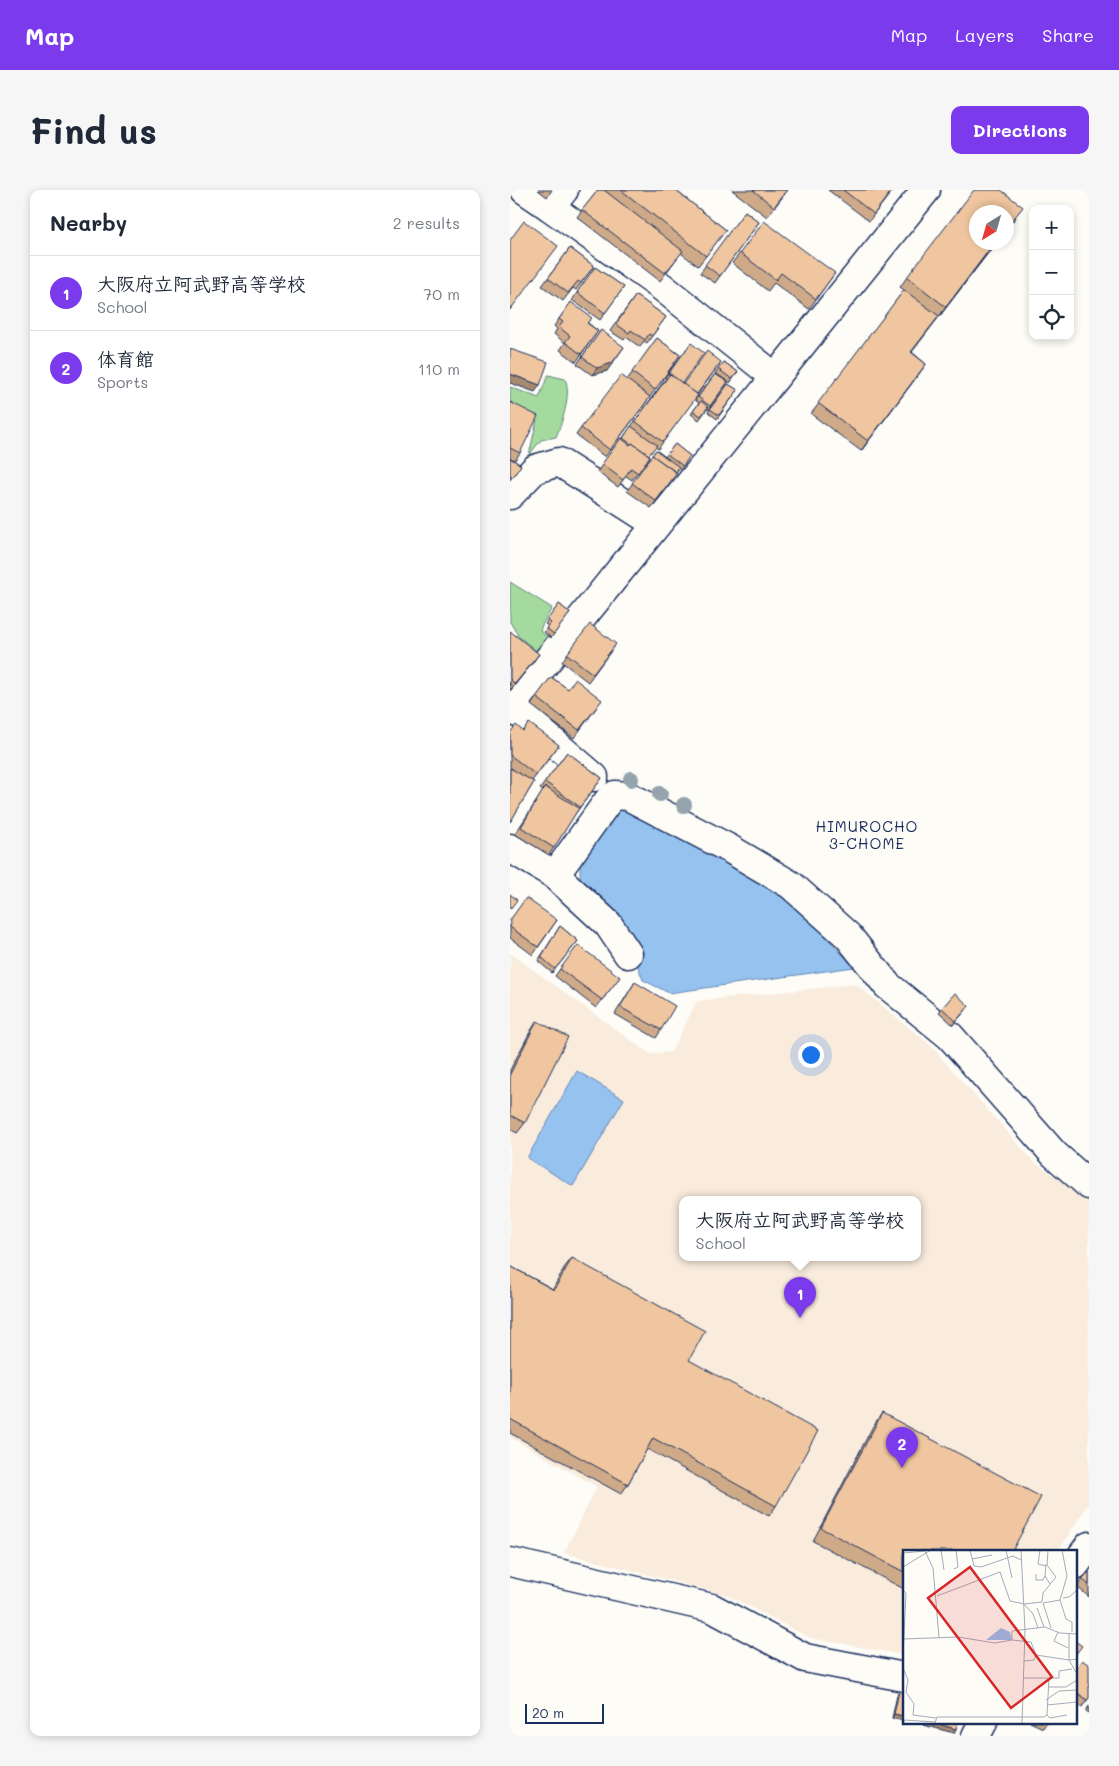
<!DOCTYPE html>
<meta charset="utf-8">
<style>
:root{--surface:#fff;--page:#f6f6f7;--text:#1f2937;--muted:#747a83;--line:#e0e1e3;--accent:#7c3aed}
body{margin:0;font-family:Mali,"Klee One",sans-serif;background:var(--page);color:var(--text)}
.controls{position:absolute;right:15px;top:15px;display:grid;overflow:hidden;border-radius:10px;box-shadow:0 2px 8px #0003}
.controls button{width:45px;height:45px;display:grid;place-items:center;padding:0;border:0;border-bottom:1px solid var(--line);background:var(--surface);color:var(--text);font:25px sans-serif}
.compass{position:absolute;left:459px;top:15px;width:45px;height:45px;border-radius:50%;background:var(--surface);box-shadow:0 2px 8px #0003;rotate:217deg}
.scale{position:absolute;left:15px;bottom:12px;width:79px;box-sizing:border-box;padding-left:5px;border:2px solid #1b2f5e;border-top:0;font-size:14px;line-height:18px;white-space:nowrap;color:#1b2f5e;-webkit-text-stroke:4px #fdfcf7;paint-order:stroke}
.you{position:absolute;left:300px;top:864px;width:18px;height:18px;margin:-12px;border:4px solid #fff;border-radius:50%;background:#1a73e8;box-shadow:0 0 0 8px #1a73e833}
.badge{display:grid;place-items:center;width:32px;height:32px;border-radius:50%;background:var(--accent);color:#fff;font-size:16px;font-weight:700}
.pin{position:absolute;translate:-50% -41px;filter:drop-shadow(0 1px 2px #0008)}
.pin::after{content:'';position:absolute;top:26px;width:18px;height:15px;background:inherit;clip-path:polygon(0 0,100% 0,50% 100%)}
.popup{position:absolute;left:169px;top:1006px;width:242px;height:65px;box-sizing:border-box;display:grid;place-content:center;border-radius:10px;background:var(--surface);filter:drop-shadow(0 1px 4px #0005);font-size:16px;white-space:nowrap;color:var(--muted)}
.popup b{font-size:19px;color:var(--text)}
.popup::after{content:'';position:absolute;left:50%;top:100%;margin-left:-10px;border:10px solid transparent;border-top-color:var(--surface)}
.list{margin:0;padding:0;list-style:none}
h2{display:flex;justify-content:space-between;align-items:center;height:65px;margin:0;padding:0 20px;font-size:21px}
h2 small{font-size:16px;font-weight:400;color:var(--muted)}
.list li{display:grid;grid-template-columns:32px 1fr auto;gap:15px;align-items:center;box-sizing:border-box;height:75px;padding:0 20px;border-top:1px solid var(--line)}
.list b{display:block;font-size:19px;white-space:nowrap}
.list p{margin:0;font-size:16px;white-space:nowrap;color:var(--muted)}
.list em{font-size:16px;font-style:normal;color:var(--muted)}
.icon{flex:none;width:28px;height:28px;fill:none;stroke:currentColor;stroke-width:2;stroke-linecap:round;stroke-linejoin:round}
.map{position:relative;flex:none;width:579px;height:1546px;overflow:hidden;border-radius:10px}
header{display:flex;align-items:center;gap:30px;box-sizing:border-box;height:70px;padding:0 25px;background:var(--accent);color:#fff}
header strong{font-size:24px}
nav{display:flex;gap:28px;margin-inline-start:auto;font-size:18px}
.intro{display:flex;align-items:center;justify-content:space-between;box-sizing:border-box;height:120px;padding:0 30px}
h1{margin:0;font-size:35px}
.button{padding:12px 22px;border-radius:10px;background:var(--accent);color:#fff;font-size:18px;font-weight:700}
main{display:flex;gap:30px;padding:0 30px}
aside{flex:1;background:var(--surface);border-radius:10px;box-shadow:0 2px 8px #0003}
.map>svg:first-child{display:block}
</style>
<header>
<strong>Map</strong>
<nav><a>Map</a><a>Layers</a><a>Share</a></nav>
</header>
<div class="intro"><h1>Find us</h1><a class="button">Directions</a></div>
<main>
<aside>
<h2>Nearby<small>2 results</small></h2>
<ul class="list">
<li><span class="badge">1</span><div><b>大阪府立阿武野高等学校</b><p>School</p></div><em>70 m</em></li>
<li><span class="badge">2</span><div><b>体育館</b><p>Sports</p></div><em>110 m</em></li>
</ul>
</aside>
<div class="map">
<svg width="579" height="1546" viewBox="0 0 579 1546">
<rect width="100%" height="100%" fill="#fdfcf7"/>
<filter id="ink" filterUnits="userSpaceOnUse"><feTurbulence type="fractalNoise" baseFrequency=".02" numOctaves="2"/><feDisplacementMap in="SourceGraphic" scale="10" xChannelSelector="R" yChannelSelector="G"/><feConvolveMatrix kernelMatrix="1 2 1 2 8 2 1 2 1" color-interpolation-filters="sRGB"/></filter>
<g filter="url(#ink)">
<!-- built -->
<path fill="#f9ecdd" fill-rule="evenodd" d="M0,763L140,864L161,862L187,811L346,794L420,855L524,972L579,1009V1313L548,1361H394V1465L300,1448L217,1405L54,1363L87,1297L0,1247ZM172,1009H408V1067H172Z"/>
<!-- green -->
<g fill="#a5da9e" stroke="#60847e">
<path d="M38,185L55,189C62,203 52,233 46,247L31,250L19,265L27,230L0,216V197L29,208Z"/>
<path d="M0,392L42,418L32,435L30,441L39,448L28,462L9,447L0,432Z"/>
</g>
<!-- water -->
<g fill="#96c2f0" stroke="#6587b6">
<path d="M108,611L278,706L344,777L159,803L133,790L113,736L70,690V663Z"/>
<path d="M67,881L114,909L63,996L17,968Z"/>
</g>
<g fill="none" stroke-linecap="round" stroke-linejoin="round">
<!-- minor casing -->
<g stroke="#1b2f5e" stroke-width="31">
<g id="minor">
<path d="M15,0L40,17"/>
<path d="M54,0L40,17L152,97L265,187"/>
<path d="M0,305L25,279L49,272L146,334"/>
<path d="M0,515L84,587"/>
<path d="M0,517L416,0"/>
<path d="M0,658L45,685L98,611L105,605L118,606L220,659L281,695L338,746L377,795L440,846L544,964L579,995"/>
<path d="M45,685L98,734L118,764"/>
<path d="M0,1372L202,1418L295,1468L394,1487"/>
<path d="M565,1375L579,1356"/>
<path d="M466,1546L473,1532"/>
</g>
</g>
<!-- minor -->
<use href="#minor" stroke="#fdfcf7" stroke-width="28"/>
</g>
<!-- trees -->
<g fill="#94a3ac">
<circle cx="121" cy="589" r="8"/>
<circle cx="150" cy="604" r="8"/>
<circle cx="174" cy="615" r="8"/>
</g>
<!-- wall -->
<g fill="#ceaa89" stroke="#1b2f5e">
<path d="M28,0H42L37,7Z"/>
<path d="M88,0H165L216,40L188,76L171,63L150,91L67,27Z"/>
<path d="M222,0H278L257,27Z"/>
<path d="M318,0H383L359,31Z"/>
<path d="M235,21L249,32L205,93L190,83Z"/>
<path d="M506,27L402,162L416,174L351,261L301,224L394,100L390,97L397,87Z"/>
<path d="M60,58L84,76L66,100L63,98L53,111L32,96Z"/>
<path d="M230,63L325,83L299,119L264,93L258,101L222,73Z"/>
<path d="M85,77L114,97L90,130L62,110Z"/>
<path d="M126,105L156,127L137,153L134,151L130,157L116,147L114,150L100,141Z"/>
<path d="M61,112L78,133L88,141L66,172L50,160L55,153L44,144L47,139L44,136Z"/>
<path d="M91,140L97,181L82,185L67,174Z"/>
<path d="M147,148L170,165L135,214L95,267L66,245L71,238L117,190Z"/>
<path d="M181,153L172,193L173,194L211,172L148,259L145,257L139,265L140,266L122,290L116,286L108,297L87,282L111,248L112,249L156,188L155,187Z"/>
<path d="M214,172L228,182L220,193L205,183Z"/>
<path d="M205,184L218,192L198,220L197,219L189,230L181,224L189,213L185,210Z"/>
<path d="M218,194L228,200L207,229L198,222Z"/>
<path d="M0,212L10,263L5,270L0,268Z"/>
<path d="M165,254L180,266L170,280L168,279L166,282L167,283L141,318L117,301L146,260L155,267Z"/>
<path d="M0,268L11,275L0,290Z"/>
<path d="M49,414L60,423L41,448L34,442L38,436L35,434Z"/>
<path d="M0,441L24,471L0,501Z"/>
<path d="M101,461L78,492L52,472L57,464Z"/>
<path d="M41,487L58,499L87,517L64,548L21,515Z"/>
<path d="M13,541L49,555L22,591L24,592L0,632V578L6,582L0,577V543Z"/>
<path d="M57,562L92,588L65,624L39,665L5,644L33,601L30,599Z"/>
<path d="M0,730H47L23,765L0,748Z"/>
<path d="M50,736L68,751L42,783L28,771Z"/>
<path d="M50,779L110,787L86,818L45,786Z"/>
<path d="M125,792L151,840L146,848L105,824Z"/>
<path d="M432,818L456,820L443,835L429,822Z"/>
<path d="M27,831L15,933L7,943L0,939V880L20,842Z"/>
<path d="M62,1068L179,1170L266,1316L259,1326L137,1259L118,1294L111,1304L0,1243V1076L43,1099L54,1078Z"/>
<path d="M372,1223L394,1361V1399L303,1351L363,1236Z"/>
<path d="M579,1382V1407L567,1397Z"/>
<path d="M565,1479L579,1508L572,1517L565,1512Z"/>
<path d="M389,1501L394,1531L382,1528L387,1505Z"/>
<path d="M579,1516V1523L576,1521Z"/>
<path d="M520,1532H537L533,1538Z"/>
</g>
<!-- shaded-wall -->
<g fill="#a78b6f" stroke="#1b2f5e">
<path d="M485,52H486L429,127L436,117Z"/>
<path d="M114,157L97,181L82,185L87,178Z"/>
<path d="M416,174L409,184L351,261L358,251Z"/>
<path d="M0,184L30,195L25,202L0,193Z"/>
<path d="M29,464L24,471L0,501L5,494Z"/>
<path d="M384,1524L394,1526V1531L382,1528Z"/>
<path d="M414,1532H421L446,1539L444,1543L413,1535Z"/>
</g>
<!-- building -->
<g fill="#efc69f" stroke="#1b2f5e">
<path d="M88,0H94L173,61L155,83L72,20Z"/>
<path d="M111,0H165L216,40L196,66Z"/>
<path d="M243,0H277L264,17Z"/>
<path d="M333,0H382L364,24Z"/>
<path d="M464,0H491L513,17L496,38V22H466V52H485L436,117L397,87Z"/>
<path d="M235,21L249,32L210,86L195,75Z"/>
<path d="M14,31L48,56L0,120V50Z"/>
<path d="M254,31L325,83L306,109L271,83L266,90L230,63Z"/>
<path d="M60,58L84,76L71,93L68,91L58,103L38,88Z"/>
<path d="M85,77L114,97L95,123L67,102Z"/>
<path d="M394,100L429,126L401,162L416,174L358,251L308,213Z"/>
<path d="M126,105L156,127L142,146L139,144L135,150L121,140L119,143L106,134Z"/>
<path d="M61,112L82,128L77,133L88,141L71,164L55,152L60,146L49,137L53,132L49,129Z"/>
<path d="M91,140L114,157L102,173L87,178L72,167Z"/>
<path d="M147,148L170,165L145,200L122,182Z"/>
<path d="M181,153L194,163L172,193L160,184H158Z"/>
<path d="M0,159L38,172L30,195L0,184Z"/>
<path d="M197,161L211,172L187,204L173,194Z"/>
<path d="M214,172L228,182L222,189L208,179Z"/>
<path d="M160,184L188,205L153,252L125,231Z"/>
<path d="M205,184L218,192L200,216L188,207Z"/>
<path d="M111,185L140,207L100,260L71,238Z"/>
<path d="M218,194L228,200L209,225L200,219Z"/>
<path d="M191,211L198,217L191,226L183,221Z"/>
<path d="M0,212L28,226L10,263L0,258Z"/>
<path d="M121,236L147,255L139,265L122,253L121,254L113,248Z"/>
<path d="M111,248L120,255L122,253L140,266L128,283L121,278L113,290L92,274Z"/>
<path d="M165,254L180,266L173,276L157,264Z"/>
<path d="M146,260L169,277L166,282L142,265L140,268Z"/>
<path d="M142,265L167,283L146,311L122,293Z"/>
<path d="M0,268L11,275L3,287L0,285Z"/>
<path d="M49,414L60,423L44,444L36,438L41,433L37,430Z"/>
<path d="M80,434L106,454L83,484L57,464Z"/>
<path d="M0,441L29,464L5,494L0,489Z"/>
<path d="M41,487L58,499L65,489L92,510L69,540L26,507Z"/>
<path d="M19,533L49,555L26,585L0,565V543L6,535L13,541Z"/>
<path d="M57,562L92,588L70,617L35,592Z"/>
<path d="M0,578L24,592L1,631L0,630Z"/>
<path d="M35,597L69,618L44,658L11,637Z"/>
<path d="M0,704L7,710L0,719Z"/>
<path d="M16,708L47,730L28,757L0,737V730Z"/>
<path d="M50,736L68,751L45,779L31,767Z"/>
<path d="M68,755L110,787L92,810L50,779Z"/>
<path d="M125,792L165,816L151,840L110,817Z"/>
<path d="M445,803L459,816L446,831L432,818Z"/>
<path d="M27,831L58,847L15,933L0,925V884Z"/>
<path d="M62,1068L195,1141L179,1170L308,1241L266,1316L143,1248L118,1294L0,1229V1076L44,1100Z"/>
<path d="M372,1223L531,1307L502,1361H394V1382L311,1338Z"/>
<path d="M579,1382V1395L572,1389Z"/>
<path d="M565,1451L572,1456L565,1465Z"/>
<path d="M572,1470L579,1475V1508L577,1510L565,1501V1479Z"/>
<path d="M389,1501L394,1502V1526L384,1524Z"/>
<path d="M421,1532H448L446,1539Z"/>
</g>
</g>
<g text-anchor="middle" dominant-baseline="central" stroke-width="4" stroke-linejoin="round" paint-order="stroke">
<!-- neighbourhood labels -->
<g font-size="15" letter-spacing="1" fill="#1b2f5e" stroke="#fdfcf7">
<text x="357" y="636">HIMUROCHO<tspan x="357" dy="17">3-CHOME</tspan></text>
</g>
</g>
<!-- overview -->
<g transform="translate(393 1360)">
<rect width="174" height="174" fill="#fdfcf7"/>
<path d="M98,78L107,82L109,90H83Z" fill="#96c2f0"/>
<path fill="none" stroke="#a3aaba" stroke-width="1" d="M38,0L41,20M67,0L71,16L78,17L110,6L118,10M103,0L109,28M118,0L122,80L119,173M137,0L135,14L143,16M0,3L22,1L30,18L36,87M69,9L89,5M143,14L142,26L147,34M0,17L28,0M51,19L55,17L53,0M133,24V30H140L142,26M0,40L3,43L0,106M34,46L97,22L107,51L121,54L130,64L135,78M160,48L166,47L174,40M157,50L164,26L159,0M157,50L163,69L169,72V82M140,53L148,78M140,53L157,50M121,54L139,52L140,43L153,27L144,15L145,0M134,58L141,77M155,82L151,91L165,98M166,83V110L174,109M0,89L55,87L92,93L109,90V81L142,77L157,83L174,84M109,90L128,92L133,105L166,110L174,124M121,111L131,110L133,105M0,118L5,130L3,142L11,154L10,165L33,168M146,128H156V121L169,119M145,137H163L174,130M143,150L156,141L174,140M144,155L174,152M144,165L147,168L164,165M0,173L2,170L32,172M32,173L34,167H141L144,165L146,128H120"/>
<path fill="#d62828" fill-opacity="0.15" stroke="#d62828" stroke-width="2.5" d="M67,17L149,127L108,158L25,48Z"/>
<rect width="174" height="174" fill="none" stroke="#1b2f5e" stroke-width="2.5"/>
</g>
</svg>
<div class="controls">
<button>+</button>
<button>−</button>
<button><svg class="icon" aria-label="locate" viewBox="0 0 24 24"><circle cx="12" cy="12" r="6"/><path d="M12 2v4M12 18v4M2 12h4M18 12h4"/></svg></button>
</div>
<svg class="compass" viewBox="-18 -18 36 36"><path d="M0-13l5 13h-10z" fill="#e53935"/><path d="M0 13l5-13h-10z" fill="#747a83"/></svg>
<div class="scale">20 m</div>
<div class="you"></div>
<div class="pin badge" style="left:290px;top:1128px">1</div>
<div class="popup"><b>大阪府立阿武野高等学校</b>School</div>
<div class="pin badge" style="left:392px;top:1278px">2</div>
</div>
</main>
